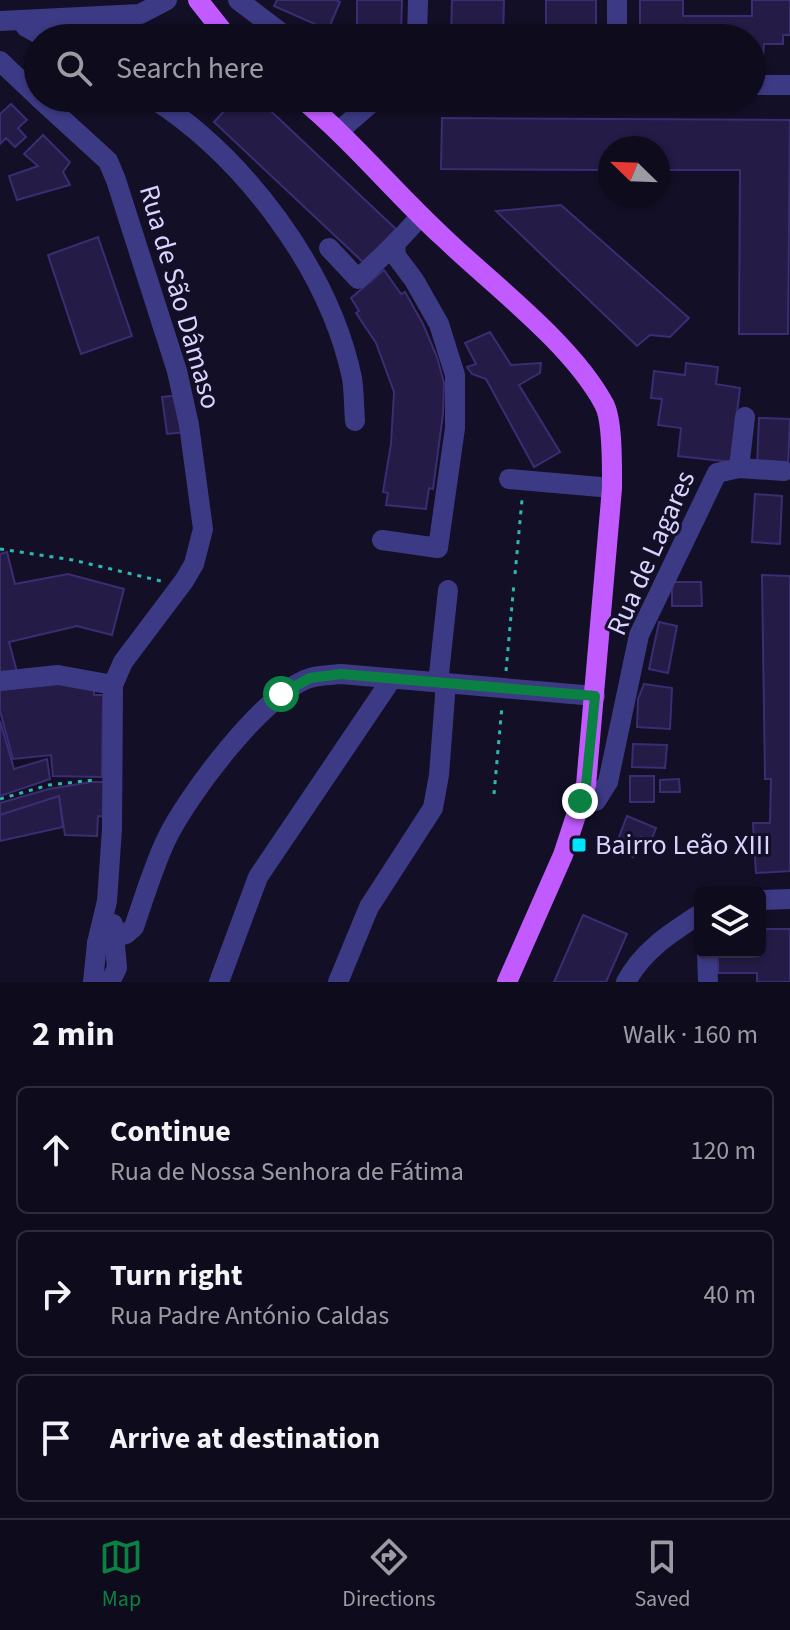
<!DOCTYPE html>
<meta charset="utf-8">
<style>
:root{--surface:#0e0b1c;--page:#1c1929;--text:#f1f3f6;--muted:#9b9ba3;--line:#2e2b3b;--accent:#0b8043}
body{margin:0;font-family:"Source Sans 3",sans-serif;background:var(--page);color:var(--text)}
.controls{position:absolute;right:24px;bottom:24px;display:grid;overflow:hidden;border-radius:12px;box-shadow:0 2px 6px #0004}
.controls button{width:72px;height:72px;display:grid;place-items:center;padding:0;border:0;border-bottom:2px solid var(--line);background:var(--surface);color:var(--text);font:40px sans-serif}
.compass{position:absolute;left:598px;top:136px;width:72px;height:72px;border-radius:50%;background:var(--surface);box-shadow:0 2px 6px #0004;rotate:293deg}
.stop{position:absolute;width:24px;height:24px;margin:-18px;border:6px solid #0b8043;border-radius:50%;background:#fff}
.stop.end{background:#0b8043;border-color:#fff;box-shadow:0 2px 8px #0008}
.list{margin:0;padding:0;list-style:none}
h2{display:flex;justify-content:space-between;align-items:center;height:104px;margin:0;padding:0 32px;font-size:34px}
h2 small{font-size:26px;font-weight:400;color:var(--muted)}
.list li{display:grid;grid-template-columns:52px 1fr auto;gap:24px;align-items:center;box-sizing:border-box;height:128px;margin:0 16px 16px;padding:0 16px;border:2px solid var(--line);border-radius:12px}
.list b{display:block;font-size:30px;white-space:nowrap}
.list p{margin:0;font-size:26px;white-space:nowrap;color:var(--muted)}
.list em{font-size:26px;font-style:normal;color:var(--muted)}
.icon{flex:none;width:44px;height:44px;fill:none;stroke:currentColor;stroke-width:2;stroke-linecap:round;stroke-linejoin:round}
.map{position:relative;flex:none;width:790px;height:982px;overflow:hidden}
.search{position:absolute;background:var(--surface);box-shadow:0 2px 6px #0004;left:24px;right:24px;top:24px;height:88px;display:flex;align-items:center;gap:20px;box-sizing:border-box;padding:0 28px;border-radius:44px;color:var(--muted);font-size:30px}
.sheet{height:536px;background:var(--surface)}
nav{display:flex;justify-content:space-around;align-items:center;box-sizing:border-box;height:112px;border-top:2px solid var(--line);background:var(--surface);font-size:22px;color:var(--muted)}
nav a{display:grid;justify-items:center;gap:4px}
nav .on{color:var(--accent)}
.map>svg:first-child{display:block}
</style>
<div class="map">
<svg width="790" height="982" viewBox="0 0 790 982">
<rect width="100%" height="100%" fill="#130f26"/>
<!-- building -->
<g fill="#241b47" stroke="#3b2d73" stroke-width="2">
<path d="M277,0H336L340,2L328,30L274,6Z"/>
<path d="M357,0H402L401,34L357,38Z"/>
<path d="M452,0H504L503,38H451Z"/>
<rect x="546" y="0" width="50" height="38"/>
<path d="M640,0H683V16H752V0H790V35H783V44H764L763,56H752V38H640Z"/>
<path d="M109,23L111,38H55L34,25Z"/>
<path d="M236,98H257L396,229L364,263L214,122Z"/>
<path d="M11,104L27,120L18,128L26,137L15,147L6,138L0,144V114Z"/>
<path d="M442,118L790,120L788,334H739L740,170H658V148H610V170L441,169Z"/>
<path d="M43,135L70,162L63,172L70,185L17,200L9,176L38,166L24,154Z"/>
<path d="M561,205L689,318L670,337L650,335L637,346L496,211Z"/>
<path d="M98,237L132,336L81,354L48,255Z"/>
<path d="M384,270L401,294L405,292L423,324L437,357L444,383L443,414L433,489L429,488L426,509L386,505L388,493L383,492L391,444L394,392L376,343L356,313L359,311L351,298Z"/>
<path d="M490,332L511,365L541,363L540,373L519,385L560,452L534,467L486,379L472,374L467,367L476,364L465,343Z"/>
<path d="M686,363L718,367L716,384L740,388L731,462L678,456L681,428L658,425L662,399L651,398L654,371L685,375Z"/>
<path d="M182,395L186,432L167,434L162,397Z"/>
<path d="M759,418L790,419L788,466L757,465Z"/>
<path d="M755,494L782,496L780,544L752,542Z"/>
<path d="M7,552L15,584L68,574L124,589L112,635L77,626L9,642L17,672L0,676V554Z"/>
<path d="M762,575L790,576V871L756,873L753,823H770L771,779H765Z"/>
<path d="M672,582H701L702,606H672Z"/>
<path d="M659,622L677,626L668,673L649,669Z"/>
<path d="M94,683V695H103L102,777L53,776L51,755L13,759L0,711V685Z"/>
<path d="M644,684L672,688L670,729L637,727L638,699Z"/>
<path d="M0,721L14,769L47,759L50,779L0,796Z"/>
<path d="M633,744L667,745L665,768L632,767Z"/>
<rect x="630" y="776" width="24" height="26"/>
<path d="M679,779L680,792H660V780Z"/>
<path d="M91,782H105L107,817L98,816L97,836L65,835L59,796L0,815V803L49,789Z"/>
<path d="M59,796L63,827L0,841V815Z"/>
<path d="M627,816L656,828L651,841L641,837L633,857L614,850Z"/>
<path d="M583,915L627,934L606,982H554Z"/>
<path d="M760,929H790V982H757V973H718V952H760Z"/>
</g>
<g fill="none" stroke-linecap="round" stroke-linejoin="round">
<!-- path -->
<g stroke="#2fb8b0" stroke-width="3" stroke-dasharray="4 6" stroke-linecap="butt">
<path d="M0,549L73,560L161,581"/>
<path d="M515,574L522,500"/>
<path d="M506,671L514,583"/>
<path d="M494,794L502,706"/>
<path d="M0,799L49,785L94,780"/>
</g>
<!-- minor -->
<g stroke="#3d3a85" stroke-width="20">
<path d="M238,0L288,38"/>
<path d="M21,20L26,27L46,38"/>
<path d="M0,21L140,14L167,0"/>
<path d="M417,38L418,0"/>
<path d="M617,38V0"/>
<path d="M0,61L38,97"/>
<path d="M752,85H790"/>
<path d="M39,98L108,161L116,180L177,371L189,425L203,529L194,564L184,581L123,662L113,685L112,829L107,901L97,943L93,982"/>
<path d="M152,98C244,157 329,269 352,378C354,391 354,407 355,421"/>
<path d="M339,131L377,98"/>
<path d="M329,248L358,279L395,244"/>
<path d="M739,468L784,471"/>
<path d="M509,479L612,488"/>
<path d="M382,540L438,548L455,428V375L439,324L414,280L396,256L395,244L421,216"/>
<path d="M0,681L58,675L113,685"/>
<path d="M438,683L448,590"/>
<path d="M580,801H596L608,782L639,635L717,473L739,468L745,417"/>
<path d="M760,900L790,899"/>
<path d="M97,943L126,934L134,927C144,898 153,868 166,840C186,797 265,692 310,678C319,675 331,675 341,674L595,696"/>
<path d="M707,952L708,982"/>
<path d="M110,982L117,968L113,924"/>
<path d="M219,982L258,877L391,680"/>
<path d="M338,982L369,907L433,808L439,775L446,683"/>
<path d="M626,982C643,950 671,933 700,914"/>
</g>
<!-- major -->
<g stroke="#c25bff" stroke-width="20">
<path d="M198,0L228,38"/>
<path d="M301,98C353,141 395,193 444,238C493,285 572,344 604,404C613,420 612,468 612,488L586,785L563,855L507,982"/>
</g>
</g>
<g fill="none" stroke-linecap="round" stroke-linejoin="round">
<!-- route -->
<path stroke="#0b8043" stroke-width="10" d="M281,694L310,678L341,674L595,696L586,785L580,801"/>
</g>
<!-- markers -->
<rect fill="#00e5ff" stroke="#130f26" stroke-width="3" x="571" y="837" width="16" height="16" rx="4"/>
<g text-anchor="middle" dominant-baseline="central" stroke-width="6" stroke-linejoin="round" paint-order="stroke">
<!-- street labels -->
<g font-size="28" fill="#d9d4ff" stroke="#130f26">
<text transform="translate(180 297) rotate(74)">Rua de São Dâmaso</text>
<text transform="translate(651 553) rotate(-66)">Rua de Lagares</text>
</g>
<!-- poi labels -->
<g font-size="28" fill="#d9d4ff" stroke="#130f26" text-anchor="start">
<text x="595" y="845">Bairro Leão XIII</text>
</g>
</g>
</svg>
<div class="controls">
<button><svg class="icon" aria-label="layers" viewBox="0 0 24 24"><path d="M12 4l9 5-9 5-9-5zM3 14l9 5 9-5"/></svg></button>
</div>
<svg class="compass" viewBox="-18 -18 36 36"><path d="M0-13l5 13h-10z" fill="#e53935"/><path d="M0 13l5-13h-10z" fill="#9b9ba3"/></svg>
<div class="stop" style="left:281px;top:694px"></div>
<div class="stop end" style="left:580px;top:801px"></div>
<div class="search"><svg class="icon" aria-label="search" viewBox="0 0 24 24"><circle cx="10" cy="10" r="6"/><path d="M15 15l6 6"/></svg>Search here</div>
</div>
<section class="sheet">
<h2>2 min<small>Walk · 160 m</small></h2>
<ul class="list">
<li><svg class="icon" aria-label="ahead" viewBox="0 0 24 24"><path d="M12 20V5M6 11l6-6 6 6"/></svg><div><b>Continue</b><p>Rua de Nossa Senhora de Fátima</p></div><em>120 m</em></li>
<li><svg class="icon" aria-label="right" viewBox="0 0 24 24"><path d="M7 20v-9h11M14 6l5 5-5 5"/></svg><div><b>Turn right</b><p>Rua Padre António Caldas</p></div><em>40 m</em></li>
<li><svg class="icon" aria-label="arrive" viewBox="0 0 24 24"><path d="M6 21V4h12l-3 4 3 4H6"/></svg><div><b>Arrive at destination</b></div></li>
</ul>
</section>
<nav>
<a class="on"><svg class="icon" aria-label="map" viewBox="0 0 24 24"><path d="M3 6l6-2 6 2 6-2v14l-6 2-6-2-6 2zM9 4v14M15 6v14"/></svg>Map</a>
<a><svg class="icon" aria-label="directions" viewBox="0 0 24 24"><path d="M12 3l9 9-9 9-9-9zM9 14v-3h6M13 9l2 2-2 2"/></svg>Directions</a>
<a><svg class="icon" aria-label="saved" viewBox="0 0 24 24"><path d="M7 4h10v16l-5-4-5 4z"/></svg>Saved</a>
</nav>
